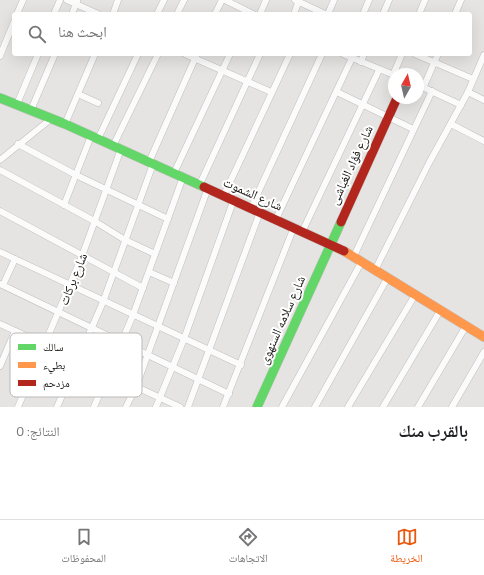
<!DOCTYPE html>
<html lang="ar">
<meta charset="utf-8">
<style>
:root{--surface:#fff;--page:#f2f2f2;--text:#202124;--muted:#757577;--line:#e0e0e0;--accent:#ea580c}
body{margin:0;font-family:Bitter,"Noto Naskh Arabic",serif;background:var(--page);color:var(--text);direction:rtl}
.compass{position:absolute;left:388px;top:68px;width:36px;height:36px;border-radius:50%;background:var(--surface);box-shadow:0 4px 16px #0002;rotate:8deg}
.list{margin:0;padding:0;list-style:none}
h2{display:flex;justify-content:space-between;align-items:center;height:52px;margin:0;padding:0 16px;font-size:17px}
h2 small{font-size:13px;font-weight:400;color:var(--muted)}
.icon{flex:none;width:22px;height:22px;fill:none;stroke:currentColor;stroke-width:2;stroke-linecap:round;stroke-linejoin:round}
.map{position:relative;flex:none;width:484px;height:407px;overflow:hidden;direction:ltr}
.search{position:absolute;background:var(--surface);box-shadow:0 4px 16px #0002;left:12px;right:12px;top:12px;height:44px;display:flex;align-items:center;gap:10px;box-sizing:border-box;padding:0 14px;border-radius:4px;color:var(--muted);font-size:15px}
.sheet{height:112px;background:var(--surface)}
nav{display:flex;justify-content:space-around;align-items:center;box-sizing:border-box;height:56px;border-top:1px solid var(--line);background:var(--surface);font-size:11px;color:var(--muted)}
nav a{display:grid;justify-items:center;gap:2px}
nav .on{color:var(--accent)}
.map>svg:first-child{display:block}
</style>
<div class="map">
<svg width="484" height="407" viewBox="0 0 484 407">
<rect width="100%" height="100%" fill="#e6e4e2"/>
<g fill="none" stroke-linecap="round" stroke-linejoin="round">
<!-- street casing -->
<g stroke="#c1c0be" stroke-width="7">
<g id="street">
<path d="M67,0L98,14"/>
<path d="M225,0L253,14"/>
<path d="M295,0L325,14"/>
<path d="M17,14L23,0"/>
<path d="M54,14L60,0"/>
<path d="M72,14L77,1"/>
<path d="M113,14L118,0"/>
<path d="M157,14L164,0"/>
<path d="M177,14L184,0"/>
<path d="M215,14L222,0"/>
<path d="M260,14L266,0"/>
<path d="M294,14L299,0"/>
<path d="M328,14L334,0"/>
<path d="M363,14L369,0"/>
<path d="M383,14L389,0"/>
<path d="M419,14L425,0"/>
<path d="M455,14L461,0"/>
<path d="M185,54L271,92"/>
<path d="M343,54L394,75"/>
<path d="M415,54L473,79"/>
<path d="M0,56L14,22"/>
<path d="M361,62L364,54"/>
<path d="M393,75L402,54"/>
<path d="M418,85L461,105"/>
<path d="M423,88L438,54"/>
<path d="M337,92L413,129"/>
<path d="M468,92L484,100"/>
<path d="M78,94L98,103"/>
<path d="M17,104L38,54"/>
<path d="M31,110L55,54"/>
<path d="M65,124L95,54"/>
<path d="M451,124L484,141"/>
<path d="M98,139L138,54"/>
<path d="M18,144L76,175L168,219"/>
<path d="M113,146L158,54"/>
<path d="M0,160L52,118"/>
<path d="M149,162L197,54"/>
<path d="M0,170L96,222L125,240L155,254"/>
<path d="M174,173L230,54"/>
<path d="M200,184L260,54"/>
<path d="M224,195L290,54"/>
<path d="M64,205L91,136"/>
<path d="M251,208L322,54"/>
<path d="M0,211L143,288"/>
<path d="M276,219L352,58"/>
<path d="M303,230L379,70"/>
<path d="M0,252L241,365"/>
<path d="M354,256L432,91"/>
<path d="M375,270L429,163L468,92L484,55"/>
<path d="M149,272L174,283"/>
<path d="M0,284L229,394"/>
<path d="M3,285L15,259"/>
<path d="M0,324L180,407"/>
<path d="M0,366L15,331"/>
<path d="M18,407L82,256L121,149"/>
<path d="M57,407L103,302L153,164"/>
<path d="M94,407L133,315L183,177"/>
<path d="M126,407L136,387L208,188"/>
<path d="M156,407L184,339L234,199"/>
<path d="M188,407L260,212"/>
<path d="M223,407L294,227"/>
<path d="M282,407L362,261"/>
<path d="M315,407L388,277"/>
<path d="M348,407L415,295"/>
<path d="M383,407L440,311"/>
<path d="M418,407L466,326"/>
<path d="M452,407L484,352"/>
</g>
</g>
<!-- fast casing -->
<g stroke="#c1c0be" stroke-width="10">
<g id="fast">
<path d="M0,98L65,124L204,187"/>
<path d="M257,407L341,222"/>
</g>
</g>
<!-- slow casing -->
<g stroke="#c1c0be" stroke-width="10">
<path id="slow" d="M344,251L484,337"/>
</g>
<!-- jam casing -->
<g stroke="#c1c0be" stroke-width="10">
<g id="jam">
<path d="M204,187L344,251"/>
<path d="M341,222L397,98"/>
</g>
</g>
<!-- street -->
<use href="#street" stroke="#fbfbfb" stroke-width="6"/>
<!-- fast -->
<use href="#fast" stroke="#63d668" stroke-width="9"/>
<!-- slow -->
<use href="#slow" stroke="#ff974d" stroke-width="9"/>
<!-- jam -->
<use href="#jam" stroke="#b3261e" stroke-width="9"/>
</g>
<g text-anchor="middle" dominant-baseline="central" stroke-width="4" stroke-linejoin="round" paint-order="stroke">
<!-- street labels -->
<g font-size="13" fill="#181715" stroke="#fff">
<text transform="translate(351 165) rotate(-65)">شارع فؤاد الغباشى</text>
<text transform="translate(253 194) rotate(24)">شارع الشموت</text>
<text transform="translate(73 279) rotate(-68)">شارع بركات</text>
<text transform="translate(282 320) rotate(-66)">شارع سلامه السنهوى</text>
</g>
</g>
<!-- legend -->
<rect x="10" y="333" width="132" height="64" rx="6" fill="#fff" stroke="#bab9b9" stroke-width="1"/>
<rect x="18" y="344" width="18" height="6" fill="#63d668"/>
<rect x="18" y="362" width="18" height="6" fill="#ff974d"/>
<rect x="18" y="380" width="18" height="6" fill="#b3261e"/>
<g font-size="11" fill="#181715">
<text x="43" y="351">سالك</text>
<text x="43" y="369">بطيء</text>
<text x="43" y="387">مزدحم</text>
</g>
</svg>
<svg class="compass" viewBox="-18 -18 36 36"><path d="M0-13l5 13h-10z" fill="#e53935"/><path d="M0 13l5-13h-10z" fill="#757577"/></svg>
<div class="search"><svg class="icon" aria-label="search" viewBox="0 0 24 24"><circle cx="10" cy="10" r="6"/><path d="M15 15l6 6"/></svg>ابحث هنا</div>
</div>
<section class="sheet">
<h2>بالقرب منك<small>النتائج: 0</small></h2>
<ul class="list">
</ul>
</section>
<nav>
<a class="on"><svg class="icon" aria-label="map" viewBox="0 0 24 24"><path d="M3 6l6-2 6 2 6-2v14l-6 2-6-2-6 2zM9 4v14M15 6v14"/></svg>الخريطة</a>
<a><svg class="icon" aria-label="directions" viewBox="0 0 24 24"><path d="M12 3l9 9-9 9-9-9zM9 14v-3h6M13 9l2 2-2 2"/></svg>الاتجاهات</a>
<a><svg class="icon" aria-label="saved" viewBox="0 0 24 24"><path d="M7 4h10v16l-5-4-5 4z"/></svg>المحفوظات</a>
</nav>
